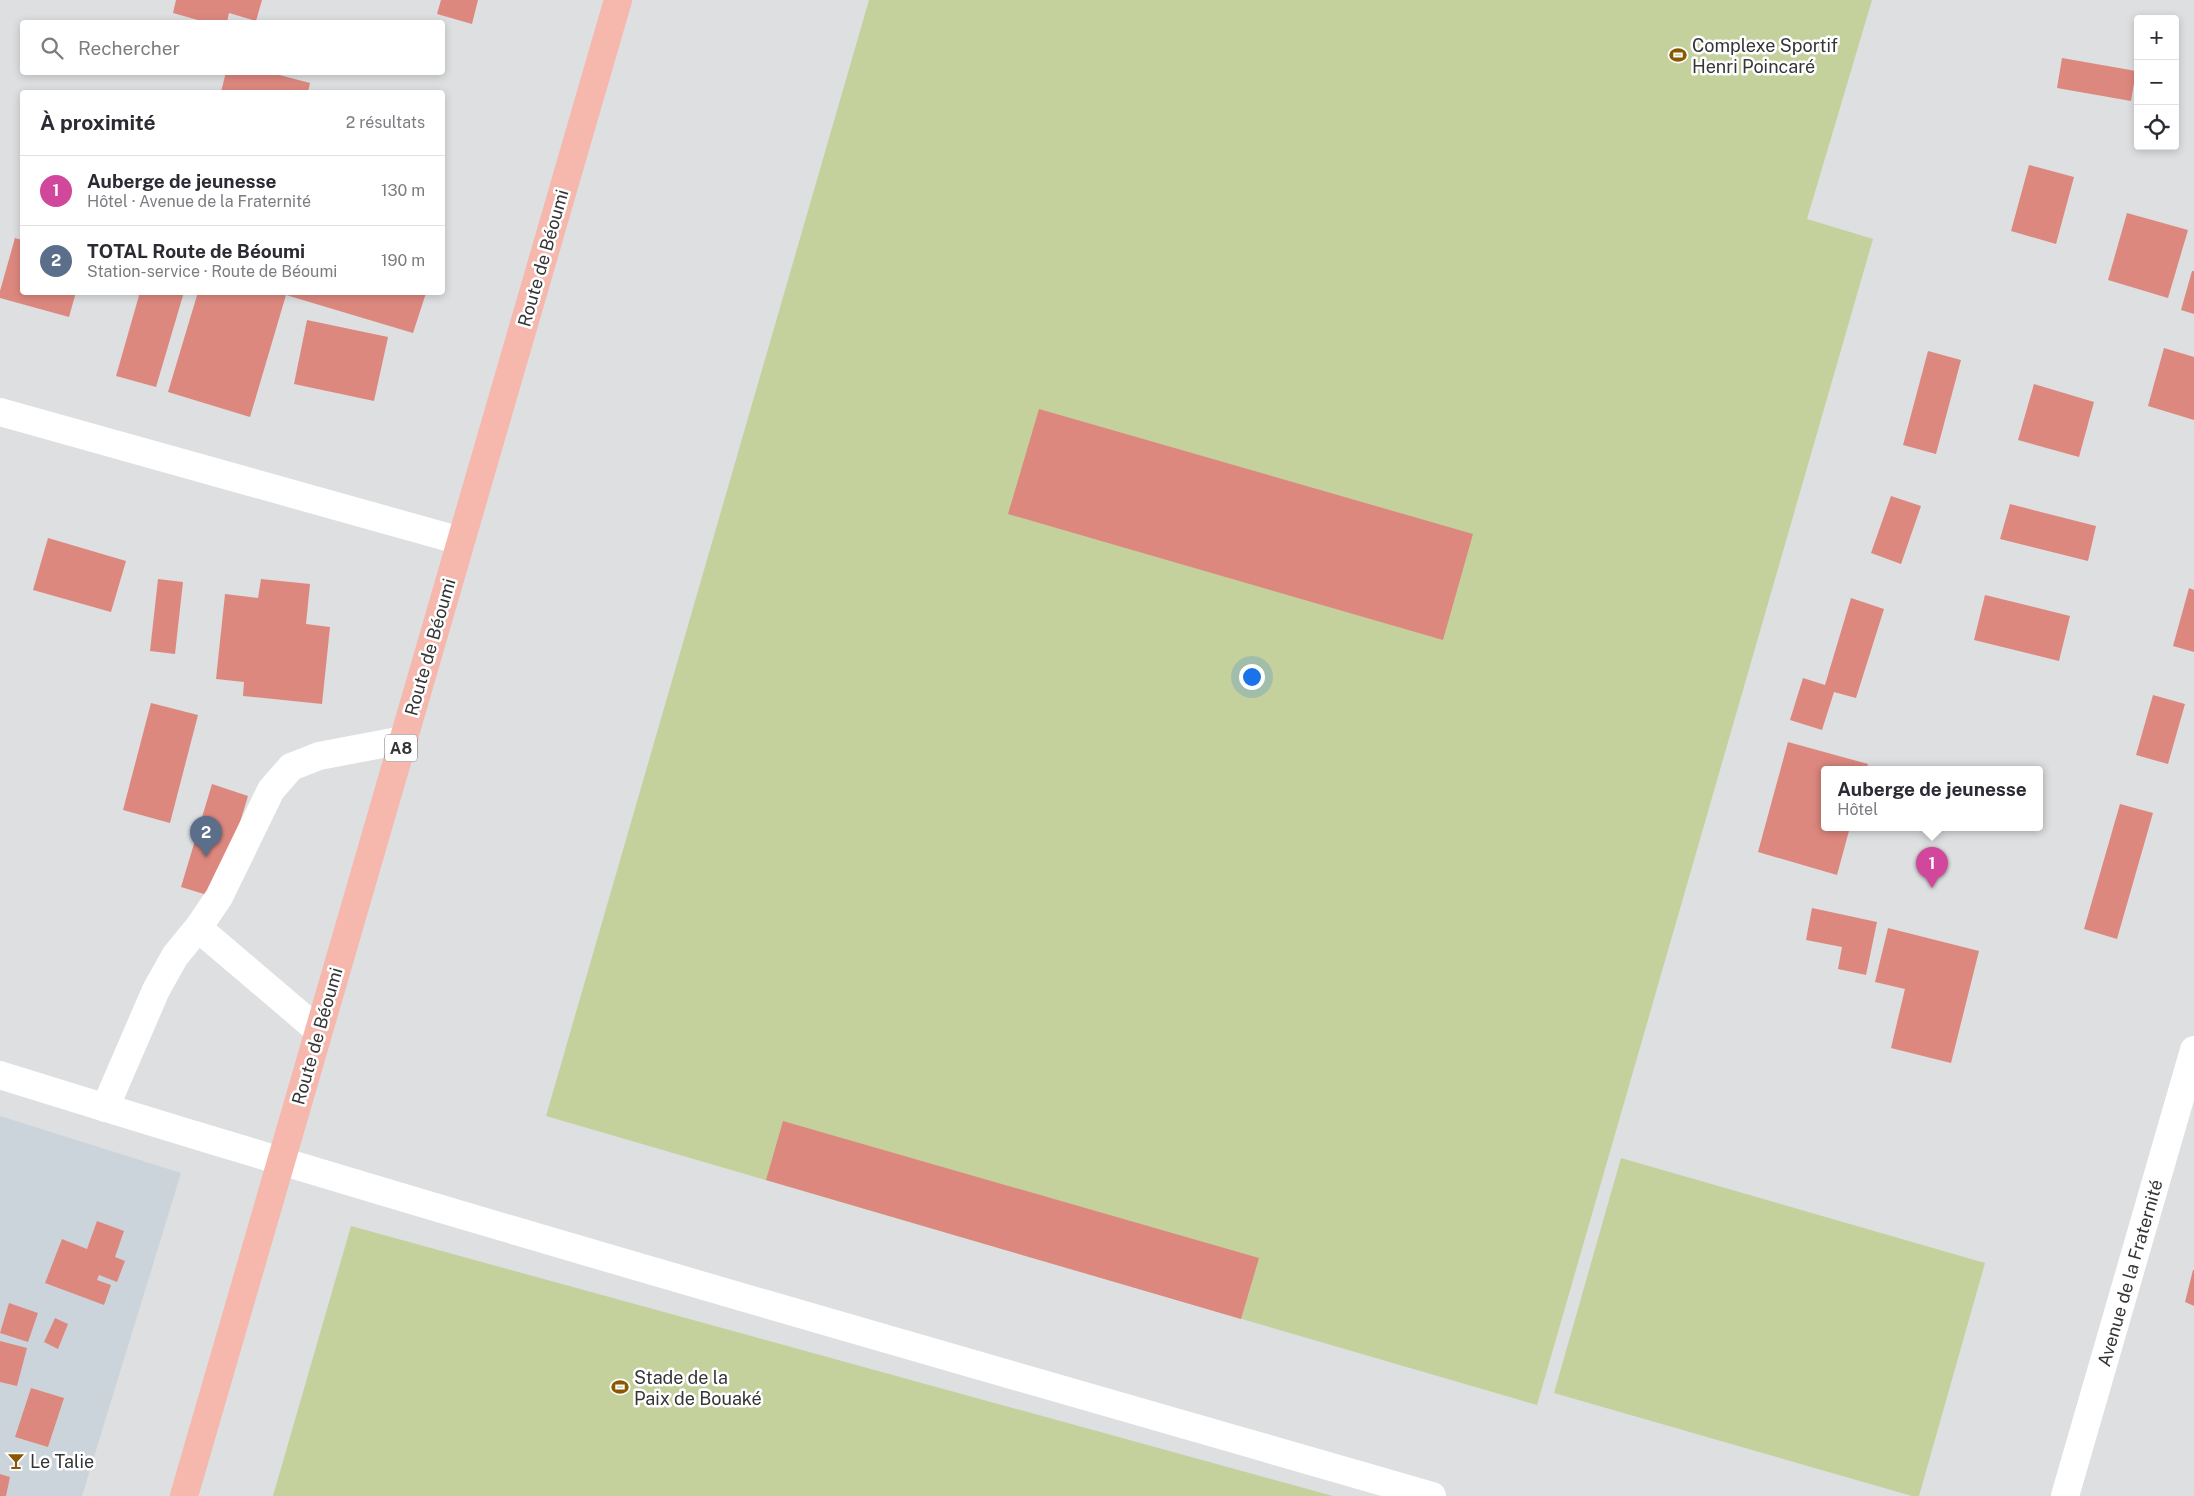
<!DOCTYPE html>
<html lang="fr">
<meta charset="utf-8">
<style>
:root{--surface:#fff;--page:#f7f7f7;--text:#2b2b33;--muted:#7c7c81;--line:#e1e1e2;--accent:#8a5702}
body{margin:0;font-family:"Public Sans",sans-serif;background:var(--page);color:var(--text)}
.controls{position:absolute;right:15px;top:15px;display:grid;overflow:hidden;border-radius:5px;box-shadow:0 2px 8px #0003}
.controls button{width:45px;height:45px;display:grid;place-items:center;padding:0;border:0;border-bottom:1px solid var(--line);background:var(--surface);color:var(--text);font:25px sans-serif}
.you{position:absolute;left:1251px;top:676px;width:18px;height:18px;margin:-12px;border:4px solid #fff;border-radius:50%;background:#1a73e8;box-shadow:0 0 0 8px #1a73e833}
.badge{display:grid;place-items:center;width:32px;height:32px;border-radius:50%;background:var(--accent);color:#fff;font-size:16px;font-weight:700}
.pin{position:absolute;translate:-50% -41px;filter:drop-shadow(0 1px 2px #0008)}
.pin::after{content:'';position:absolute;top:26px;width:18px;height:15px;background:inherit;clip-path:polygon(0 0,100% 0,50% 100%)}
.popup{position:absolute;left:1821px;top:766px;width:222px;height:65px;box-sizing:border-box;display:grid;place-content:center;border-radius:5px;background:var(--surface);filter:drop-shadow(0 1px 4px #0005);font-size:16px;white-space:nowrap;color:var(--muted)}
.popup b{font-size:19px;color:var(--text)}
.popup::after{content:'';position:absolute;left:50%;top:100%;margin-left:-10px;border:10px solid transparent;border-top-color:var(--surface)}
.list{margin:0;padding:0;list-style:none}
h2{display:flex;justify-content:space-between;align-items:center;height:65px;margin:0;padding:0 20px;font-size:21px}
h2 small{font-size:16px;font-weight:400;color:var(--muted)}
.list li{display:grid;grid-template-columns:32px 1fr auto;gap:15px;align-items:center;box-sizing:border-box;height:70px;padding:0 20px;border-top:1px solid var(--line)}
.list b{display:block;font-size:19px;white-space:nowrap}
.list p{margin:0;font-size:16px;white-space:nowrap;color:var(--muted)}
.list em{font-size:16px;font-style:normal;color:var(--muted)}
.icon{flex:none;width:28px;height:28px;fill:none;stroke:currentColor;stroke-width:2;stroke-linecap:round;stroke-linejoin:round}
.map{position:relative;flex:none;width:2194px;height:1496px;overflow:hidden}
.search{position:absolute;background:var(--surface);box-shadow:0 2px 8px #0003;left:20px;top:20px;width:425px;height:55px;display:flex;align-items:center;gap:12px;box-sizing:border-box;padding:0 18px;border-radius:5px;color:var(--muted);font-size:19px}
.panel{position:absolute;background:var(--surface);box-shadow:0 2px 8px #0003;left:20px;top:90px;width:425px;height:205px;border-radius:5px}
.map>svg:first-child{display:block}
</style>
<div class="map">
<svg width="2194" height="1496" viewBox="0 0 2194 1496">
<rect width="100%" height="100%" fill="#dddfe1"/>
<!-- built -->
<path fill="#ccd4db" d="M0,1116L181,1173L82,1496H0Z"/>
<!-- green -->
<g fill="#c4d19d">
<path d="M869,0H1872L1807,219L1873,239L1537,1405L546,1116Z"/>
<path d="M1621,1158L1985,1263L1919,1496H1912L1554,1393Z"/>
<path d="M351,1226L1333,1496H273Z"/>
</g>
<!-- building -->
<g fill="#dd887f">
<path d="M176,0H262L256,21L229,13L227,22H205L173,13Z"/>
<path d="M441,0H478L472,24L437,14Z"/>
<path d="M2062,58L2136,71L2131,101L2057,88Z"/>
<path d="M226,72H268L310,83L308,92H221Z"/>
<path d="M2029,165L2074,177L2056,244L2011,231Z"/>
<path d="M2127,213L2188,230L2168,298L2108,280Z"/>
<path d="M15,238L22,240V292H76L69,317L0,298V291Z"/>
<path d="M2192,271H2194V314L2181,310Z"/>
<path d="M140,292H184L156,387L116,376Z"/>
<path d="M198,292H424L426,293L413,333L286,295L250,417L168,392Z"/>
<path d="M307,320L388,337L374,401L294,384Z"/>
<path d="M2164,348L2194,357V420L2148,406Z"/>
<path d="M1928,351L1961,360L1936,454L1903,445Z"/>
<path d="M2034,384L2094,402L2079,457L2018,440Z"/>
<path d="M1039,409L1473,534L1443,640L1008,514Z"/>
<path d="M1891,496L1921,506L1901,564L1871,553Z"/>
<path d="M2010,504L2096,526L2088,561L2000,539Z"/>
<path d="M48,538L126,561L111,612L33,590Z"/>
<path d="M158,579L183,582L175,654L150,651Z"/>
<path d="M261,579L310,584L306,624L330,627L322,704L243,696L244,682L216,679L225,594L258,598Z"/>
<path d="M2189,588L2194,590V652L2173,646Z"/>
<path d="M1985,595L2070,616L2059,661L1974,640Z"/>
<path d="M1851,598L1884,609L1856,698L1834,692L1822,730L1790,720L1803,678L1825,685Z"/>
<path d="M2153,695L2185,704L2168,764L2136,755Z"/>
<path d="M151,703L198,715L170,823L123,810Z"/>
<path d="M1788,742L1868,764L1866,769H1824V827H1850L1837,875L1758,852Z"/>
<path d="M212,784L248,796L217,898L181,887Z"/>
<path d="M2120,804L2153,813L2117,939L2084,929Z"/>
<path d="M1812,908L1877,922L1866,975L1838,969L1842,947L1806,940Z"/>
<path d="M1888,928L1979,951L1951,1063L1891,1048L1905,989L1875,982Z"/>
<path d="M783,1121L1259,1258L1241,1319L766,1180Z"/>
<path d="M97,1221L124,1231L115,1257L125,1261L117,1282L99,1275L97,1280L111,1285L104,1305L45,1283L62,1239L87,1249Z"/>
<path d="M2193,1270H2194V1306L2185,1302Z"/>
<path d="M9,1303L38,1313L28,1342L0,1333Z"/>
<path d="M55,1318L68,1324L58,1349L44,1342Z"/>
<path d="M0,1341L27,1348L17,1386L0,1382Z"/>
<path d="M31,1388L64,1398L48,1447L15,1437Z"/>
<path d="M0,1474L10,1477L6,1496H0Z"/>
</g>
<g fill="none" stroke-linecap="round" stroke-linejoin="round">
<!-- minor -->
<g stroke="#fff" stroke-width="28">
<path d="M0,412L461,541"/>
<path d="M319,1031L198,928L219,897L271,790L291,767L319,756L403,740"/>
<path d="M0,1075C475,1223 954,1358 1432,1496"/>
<path d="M105,1108L156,990L175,956L198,928"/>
<path d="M2065,1496L2194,1050"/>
</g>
<!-- major -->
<path stroke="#f6b7ad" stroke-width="28" d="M184,1496L618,0"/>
</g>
<!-- icons -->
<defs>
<g id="stadium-bare" transform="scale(1.35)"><path d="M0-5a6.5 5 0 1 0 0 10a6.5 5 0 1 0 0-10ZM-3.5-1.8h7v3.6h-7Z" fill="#8a5702" stroke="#fff" stroke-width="2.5" paint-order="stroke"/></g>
<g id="bar-bare" transform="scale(1.35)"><path d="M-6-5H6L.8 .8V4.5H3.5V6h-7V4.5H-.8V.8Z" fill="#8a5702" stroke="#fff" stroke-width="2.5" paint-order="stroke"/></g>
</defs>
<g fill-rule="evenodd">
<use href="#stadium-bare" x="1678" y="55"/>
<use href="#stadium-bare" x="620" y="1387"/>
<use href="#bar-bare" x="16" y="1461"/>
</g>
<g text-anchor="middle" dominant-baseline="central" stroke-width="5" stroke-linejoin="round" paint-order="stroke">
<!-- shield labels -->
<rect fill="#fff" stroke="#727272" stroke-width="1" x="385" y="734.5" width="32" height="27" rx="4"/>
<g font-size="16" font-weight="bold" fill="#353536">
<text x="401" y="748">A8</text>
</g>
<!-- poi labels -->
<g font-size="18" fill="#353536" stroke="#fff" text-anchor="start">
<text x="1692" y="45">Complexe Sportif<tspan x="1692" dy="21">Henri Poincaré</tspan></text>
<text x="634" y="1377">Stade de la<tspan x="634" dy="21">Paix de Bouaké</tspan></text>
<text x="30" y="1461">Le Talie</text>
</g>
<!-- street labels -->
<g font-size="18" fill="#353536" stroke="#fff">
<text transform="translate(543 258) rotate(-74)">Route de Béoumi</text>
<text transform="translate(430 647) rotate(-74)">Route de Béoumi</text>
<text transform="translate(317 1036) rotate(-74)">Route de Béoumi</text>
<text transform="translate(2130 1273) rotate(-74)">Avenue de la Fraternité</text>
</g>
</g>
</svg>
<div class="controls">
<button>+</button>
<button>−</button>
<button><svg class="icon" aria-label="locate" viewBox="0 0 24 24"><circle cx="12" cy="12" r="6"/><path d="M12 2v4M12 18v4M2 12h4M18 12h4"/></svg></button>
</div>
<div class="you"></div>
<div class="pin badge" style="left:1932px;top:888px;background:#d1479c">1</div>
<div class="popup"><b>Auberge de jeunesse</b>Hôtel</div>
<div class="pin badge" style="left:206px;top:857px;background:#5c6f8a">2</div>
<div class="search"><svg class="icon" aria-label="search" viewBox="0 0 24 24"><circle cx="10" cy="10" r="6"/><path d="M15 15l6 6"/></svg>Rechercher</div>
<section class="panel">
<h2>À proximité<small>2 résultats</small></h2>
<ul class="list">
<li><span class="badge" style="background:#d1479c">1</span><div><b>Auberge de jeunesse</b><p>Hôtel · Avenue de la Fraternité</p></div><em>130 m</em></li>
<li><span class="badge" style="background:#5c6f8a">2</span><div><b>TOTAL Route de Béoumi</b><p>Station-service · Route de Béoumi</p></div><em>190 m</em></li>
</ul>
</section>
</div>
